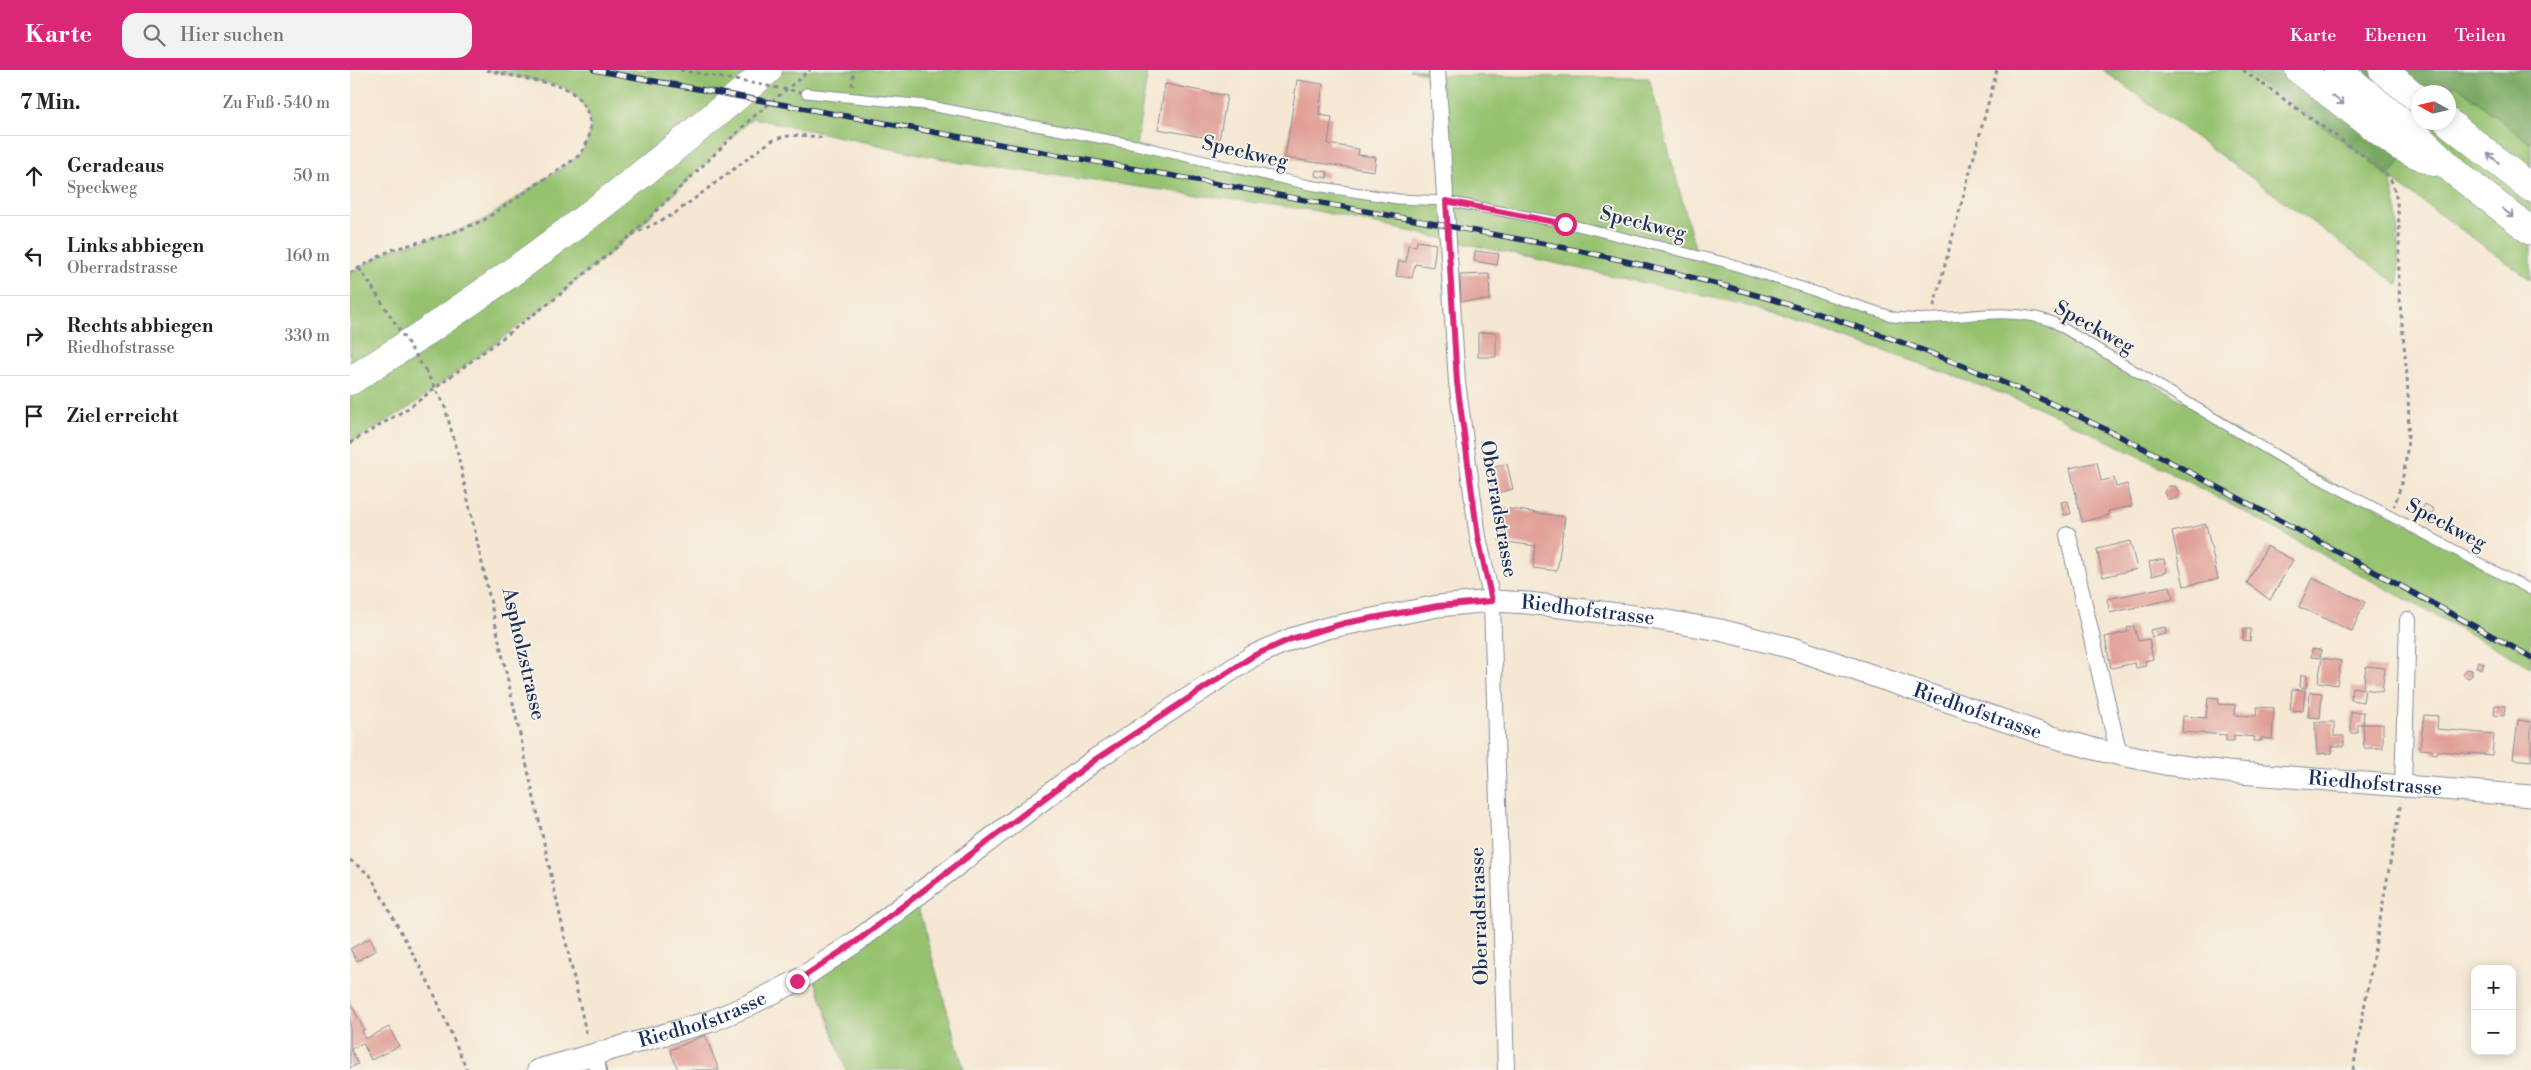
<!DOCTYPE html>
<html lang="de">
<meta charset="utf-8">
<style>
:root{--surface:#fff;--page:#f2f2f2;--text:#202124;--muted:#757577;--line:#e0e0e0;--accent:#db2777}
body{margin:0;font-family:"Libre Bodoni",serif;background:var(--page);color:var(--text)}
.controls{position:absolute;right:15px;bottom:15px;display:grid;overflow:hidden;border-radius:10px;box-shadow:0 2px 12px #0003}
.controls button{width:45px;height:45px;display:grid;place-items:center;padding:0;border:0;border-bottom:1px solid var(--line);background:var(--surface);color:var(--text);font:25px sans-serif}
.compass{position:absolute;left:2061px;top:15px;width:45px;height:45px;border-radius:50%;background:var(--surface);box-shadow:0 2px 12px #0003;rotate:278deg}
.stop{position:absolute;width:15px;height:15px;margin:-11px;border:4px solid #db2777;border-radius:50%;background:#fff}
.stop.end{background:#db2777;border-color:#fff;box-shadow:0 1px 5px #0008}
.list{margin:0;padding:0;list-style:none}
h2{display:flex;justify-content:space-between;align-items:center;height:65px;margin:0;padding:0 20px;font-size:21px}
h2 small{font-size:16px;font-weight:400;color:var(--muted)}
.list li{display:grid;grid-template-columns:32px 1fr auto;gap:15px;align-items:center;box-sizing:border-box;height:80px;padding:0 20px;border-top:1px solid var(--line)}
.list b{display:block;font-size:19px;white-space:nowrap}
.list p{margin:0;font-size:16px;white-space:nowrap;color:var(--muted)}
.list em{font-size:16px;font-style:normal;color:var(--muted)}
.icon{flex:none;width:28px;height:28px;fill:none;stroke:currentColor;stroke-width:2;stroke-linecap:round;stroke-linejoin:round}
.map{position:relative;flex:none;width:2181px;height:1000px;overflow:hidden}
header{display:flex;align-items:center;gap:30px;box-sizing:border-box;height:70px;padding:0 25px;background:var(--accent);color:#fff}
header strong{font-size:24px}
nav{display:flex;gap:28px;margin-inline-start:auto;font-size:18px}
.search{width:350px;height:45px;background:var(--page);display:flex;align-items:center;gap:12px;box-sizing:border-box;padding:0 18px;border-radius:15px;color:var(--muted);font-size:19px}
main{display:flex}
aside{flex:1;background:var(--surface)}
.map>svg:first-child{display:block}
</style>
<header>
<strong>Karte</strong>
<div class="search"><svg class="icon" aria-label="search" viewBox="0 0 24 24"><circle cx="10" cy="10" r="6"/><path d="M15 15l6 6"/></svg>Hier suchen</div>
<nav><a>Karte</a><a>Ebenen</a><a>Teilen</a></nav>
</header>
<main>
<aside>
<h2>7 Min.<small>Zu Fuß · 540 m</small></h2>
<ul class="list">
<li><svg class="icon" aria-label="ahead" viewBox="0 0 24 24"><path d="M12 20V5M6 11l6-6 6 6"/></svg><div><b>Geradeaus</b><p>Speckweg</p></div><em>50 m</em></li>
<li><svg class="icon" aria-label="left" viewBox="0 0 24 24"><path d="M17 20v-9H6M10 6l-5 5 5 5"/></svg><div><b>Links abbiegen</b><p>Oberradstrasse</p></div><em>160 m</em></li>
<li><svg class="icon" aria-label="right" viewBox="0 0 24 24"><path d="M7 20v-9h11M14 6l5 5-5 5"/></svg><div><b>Rechts abbiegen</b><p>Riedhofstrasse</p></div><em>330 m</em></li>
<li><svg class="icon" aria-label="arrive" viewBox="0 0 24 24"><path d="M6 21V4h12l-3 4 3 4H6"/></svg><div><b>Ziel erreicht</b></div></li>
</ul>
</aside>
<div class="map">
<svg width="2181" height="1000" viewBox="0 0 2181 1000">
<rect width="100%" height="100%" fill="#f7f3e8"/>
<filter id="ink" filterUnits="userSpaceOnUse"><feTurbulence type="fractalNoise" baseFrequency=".02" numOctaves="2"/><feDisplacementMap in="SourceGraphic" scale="10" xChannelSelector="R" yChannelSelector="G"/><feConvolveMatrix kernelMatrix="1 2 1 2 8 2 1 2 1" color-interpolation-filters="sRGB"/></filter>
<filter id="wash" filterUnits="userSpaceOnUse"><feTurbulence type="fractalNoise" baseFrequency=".0096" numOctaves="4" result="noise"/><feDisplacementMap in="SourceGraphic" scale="20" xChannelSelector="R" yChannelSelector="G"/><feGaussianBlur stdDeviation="1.12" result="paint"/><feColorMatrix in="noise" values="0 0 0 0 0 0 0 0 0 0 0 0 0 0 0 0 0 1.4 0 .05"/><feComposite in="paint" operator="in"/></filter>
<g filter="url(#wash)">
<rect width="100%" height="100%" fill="#f5e7d2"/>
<!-- green -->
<g fill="#96c270" stroke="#587867">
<path d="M136,0H798L786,75L959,115L1096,131L1088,5L1059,0H1087L1088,5L1299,8L1347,185L1544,247L1684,245L1883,360L2181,520V597L1811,397L1684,335L1531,280L1391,234L967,141L612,93L402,48L279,167L207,227L60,337L0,373V203L41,180L102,163L134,150L226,88C251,63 241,30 211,16Z"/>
<path d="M1753,0H1893L2017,88L2039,107L2077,53L2098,52L2099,23L2105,13L2181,74V210L2040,108L2047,139L2049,215Z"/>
<path d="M565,827L614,1000H496L462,902Z"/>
</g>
<!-- forest -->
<path fill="#78a862" stroke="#4a6c60" d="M1893,0H2181V74L2105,14L2098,23L2068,22V52L2077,53L2039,107L2017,88Z"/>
<g id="blocks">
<!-- building -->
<g fill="#e09e95">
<path d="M947,10L973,14L969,45L982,47L978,74L1009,79L1008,85L1026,87L1024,101L935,88Z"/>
<path d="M815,14L877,26L869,70L808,59Z"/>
<path d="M966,100L978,102L977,108L965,106Z"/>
<path d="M1067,171L1086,174L1083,197L1065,194L1062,208L1046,206L1049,191L1056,192L1058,175L1066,176Z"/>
<path d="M1125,181L1149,184L1147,195L1124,191Z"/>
<path d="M1139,204L1140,230L1111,231L1110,205Z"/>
<path d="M1146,262V287H1128V263Z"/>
<path d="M1747,392L1751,411L1764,408L1766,417L1777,414L1782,436L1758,441L1759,445L1732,452L1720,398Z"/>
<path d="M1157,394L1163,419L1143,424L1137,399Z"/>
<path d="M1818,416H1825L1829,423L1825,429H1817L1814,422Z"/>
<path d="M1718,431L1721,444L1714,445L1711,432Z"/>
<path d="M2075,434L2084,439L2080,447L2071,441Z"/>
<path d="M1154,438L1215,447L1207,501L1183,498L1186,476L1149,471Z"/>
<path d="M1856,454L1868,509L1834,516L1822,462Z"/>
<path d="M1780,471L1787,499L1753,507L1747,479Z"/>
<path d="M1917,476L1943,490L1920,530L1897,513Z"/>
<path d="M1814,489L1817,502L1802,506L1799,492Z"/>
<path d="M1962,508L2015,532L2002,561L1949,537Z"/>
<path d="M1820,516L1823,529L1760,543L1757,529Z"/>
<path d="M1784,556L1788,571L1799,569L1803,589L1795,591L1796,596L1786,598L1785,593L1761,598L1755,567L1778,562L1777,558Z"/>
<path d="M1815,557L1816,564L1802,567L1800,560Z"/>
<path d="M1894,559H1901L1900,571L1893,570Z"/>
<path d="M1962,579L1971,580L1970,588L1961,587Z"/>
<path d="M1972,588L1991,591L1987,615L1968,612Z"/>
<path d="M2128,591L2134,593L2132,599L2126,597Z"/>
<path d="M2016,596L2035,598L2032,622L2015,619L2013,632L2001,630L2002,617L2013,619Z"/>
<path d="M2117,599L2122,600V605L2119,608L2114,606L2113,602Z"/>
<path d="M1951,605H1957L1956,618L1950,617Z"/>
<path d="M1942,619L1955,620L1953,641L1940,640Z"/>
<path d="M1960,622L1972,623L1970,648L1958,647Z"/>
<path d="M1858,627L1869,628L1868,634L1886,635L1885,645L1906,646L1907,637L1924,638L1922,669L1911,668V671H1904L1905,667L1884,665V671H1876V665L1832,662L1833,646L1856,648Z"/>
<path d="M2145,635L2155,636L2154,646L2144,645Z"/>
<path d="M2001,642H2014L2013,654H2008V663H2001Z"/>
<path d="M2074,645L2088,646L2087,659L2144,664L2142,685L2088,681L2087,684L2082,683V680L2070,679Z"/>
<path d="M2168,650L2181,652V691L2163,689Z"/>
<path d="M1965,652H1984V666H1994V676H1982V683L1967,684Z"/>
<path d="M2013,654H2033V678H2014Z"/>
<path d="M20,868L26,880L7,891L0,879Z"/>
<path d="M0,931L14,960L12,961L15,969L39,957L49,976L21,990L13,973L1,979L8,994L0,998Z"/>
<path d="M355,965L369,1000H328L320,980Z"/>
</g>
</g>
</g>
<g filter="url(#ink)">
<use href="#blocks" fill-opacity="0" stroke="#888b98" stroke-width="1"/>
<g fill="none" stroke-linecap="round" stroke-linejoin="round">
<!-- service casing -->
<g stroke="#888b98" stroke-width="11">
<path id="service" d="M456,23L575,35L786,75L959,115L1048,129L1096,131L1215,153L1374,192L1544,247C1597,254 1652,233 1703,252L1938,392L2181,520"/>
</g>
<!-- minor casing -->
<g stroke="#888b98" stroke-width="18">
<g id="minor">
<path d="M1087,0L1107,312L1128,467L1142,531L1156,1000"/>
<path d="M1718,465L1769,685"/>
<path d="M2053,717L2058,550"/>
<path d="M243,985L248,1000"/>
</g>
</g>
<!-- tertiary casing -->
<g stroke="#888b98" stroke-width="23">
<g id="tertiary">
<path id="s1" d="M188,1000L362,951L397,936L447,911L507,871L746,689L903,586L941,569L977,558L1088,536L1142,531L1178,533L1300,548L1370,560L1442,578L1696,665L1748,680L1815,694L1877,702L2181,726"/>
</g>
</g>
<!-- trunk casing -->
<g stroke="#888b98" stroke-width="29">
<path id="trunk" d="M0,311C148,219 286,113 418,0"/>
</g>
<!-- motorway casing -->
<g stroke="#888b98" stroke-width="29">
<g id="motorway">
<path d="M1949,0L2049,76L2084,92"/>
<path d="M1988,0L2062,61L2106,103L2181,161"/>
<path d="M2033,0L2068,29"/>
<path d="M2098,52L2181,118"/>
</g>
</g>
<!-- path -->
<g stroke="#888b98" stroke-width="3" stroke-dasharray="4 4" stroke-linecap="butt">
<path d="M1893,0L2029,97C2036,104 2042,109 2044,118C2052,149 2048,185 2049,217C2053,288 2071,367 2044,436"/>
<path d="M502,16L504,0"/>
<path d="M282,165L324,144L421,71C440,63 455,65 475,68"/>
<path d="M9,198L22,217"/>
<path d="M0,203L41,180L102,163L134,150L226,88C251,63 241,30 211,16L136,0"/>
<path d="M1584,236L1647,0"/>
<path d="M75,300L94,334L108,385L237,967"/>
<path d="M0,373L60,337L207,227L279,167L402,48L460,0"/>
<path d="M0,790L20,805L82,919L117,1000"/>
<path d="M2003,1000L2051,732"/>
</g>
<!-- service -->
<use href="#service" stroke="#fff" stroke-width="9"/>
<!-- minor -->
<use href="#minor" stroke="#fff" stroke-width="16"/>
<!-- tertiary -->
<use href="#tertiary" stroke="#fff" stroke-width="21"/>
<!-- trunk -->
<use href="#trunk" stroke="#fff" stroke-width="28"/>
<!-- motorway -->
<use href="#motorway" stroke="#fff" stroke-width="28"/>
<!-- rail casing -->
<g stroke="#1b2f5e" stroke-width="5.5">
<path id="rail" d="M244,0L1196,174C1357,206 1514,252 1664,317C1755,356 1842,403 1929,450C2013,496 2097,541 2181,587"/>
</g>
<!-- rail -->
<use href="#rail" stroke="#f7f3e8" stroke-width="4" stroke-dasharray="11" stroke-linecap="butt"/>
<!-- path-bridge -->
<g stroke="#888b98" stroke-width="3" stroke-dasharray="4 4" stroke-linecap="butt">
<path d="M330,0L456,23"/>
<path d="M22,217L75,300"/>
</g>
</g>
<!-- one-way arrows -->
<defs><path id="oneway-shaft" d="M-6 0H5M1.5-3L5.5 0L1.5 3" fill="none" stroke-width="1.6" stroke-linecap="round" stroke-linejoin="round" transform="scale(1.25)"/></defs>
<g stroke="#8d97ae">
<use href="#oneway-shaft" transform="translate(1988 30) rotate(37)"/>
<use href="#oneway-shaft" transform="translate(2143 88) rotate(-142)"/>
<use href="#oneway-shaft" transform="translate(2158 143) rotate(38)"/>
</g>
</g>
<g fill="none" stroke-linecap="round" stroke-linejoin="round" filter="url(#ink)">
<!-- route -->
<path stroke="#db2777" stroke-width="6" d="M447,911L507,871L746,689L903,586L941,569L995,553L1088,536L1142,531L1128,467L1107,312L1096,131L1215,154"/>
</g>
<g text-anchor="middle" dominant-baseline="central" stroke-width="4" stroke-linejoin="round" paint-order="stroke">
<!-- street labels -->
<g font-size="20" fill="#1b2f5e" stroke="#f7f3e8">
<text transform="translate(895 83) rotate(13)">Speckweg</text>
<text transform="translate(1293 154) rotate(14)">Speckweg</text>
<text transform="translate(1744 258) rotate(29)">Speckweg</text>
<text transform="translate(1148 439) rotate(80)">Oberradstrasse</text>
<text transform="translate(2096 455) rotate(28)">Speckweg</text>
<text stroke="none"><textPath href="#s1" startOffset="1178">Riedhofstrasse</textPath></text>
<text transform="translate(173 584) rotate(77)">Aspholzstrasse</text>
<text stroke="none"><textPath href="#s1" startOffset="1582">Riedhofstrasse</textPath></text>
<text stroke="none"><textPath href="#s1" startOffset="1988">Riedhofstrasse</textPath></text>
<text transform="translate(1130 846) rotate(-92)">Oberradstrasse</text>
<text stroke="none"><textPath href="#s1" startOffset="172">Riedhofstrasse</textPath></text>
</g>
</g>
</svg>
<div class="controls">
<button>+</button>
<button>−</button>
</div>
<svg class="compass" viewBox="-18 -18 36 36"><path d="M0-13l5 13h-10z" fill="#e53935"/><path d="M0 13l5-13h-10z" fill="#757577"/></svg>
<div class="stop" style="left:1215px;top:154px"></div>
<div class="stop end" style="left:447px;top:911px"></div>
</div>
</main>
